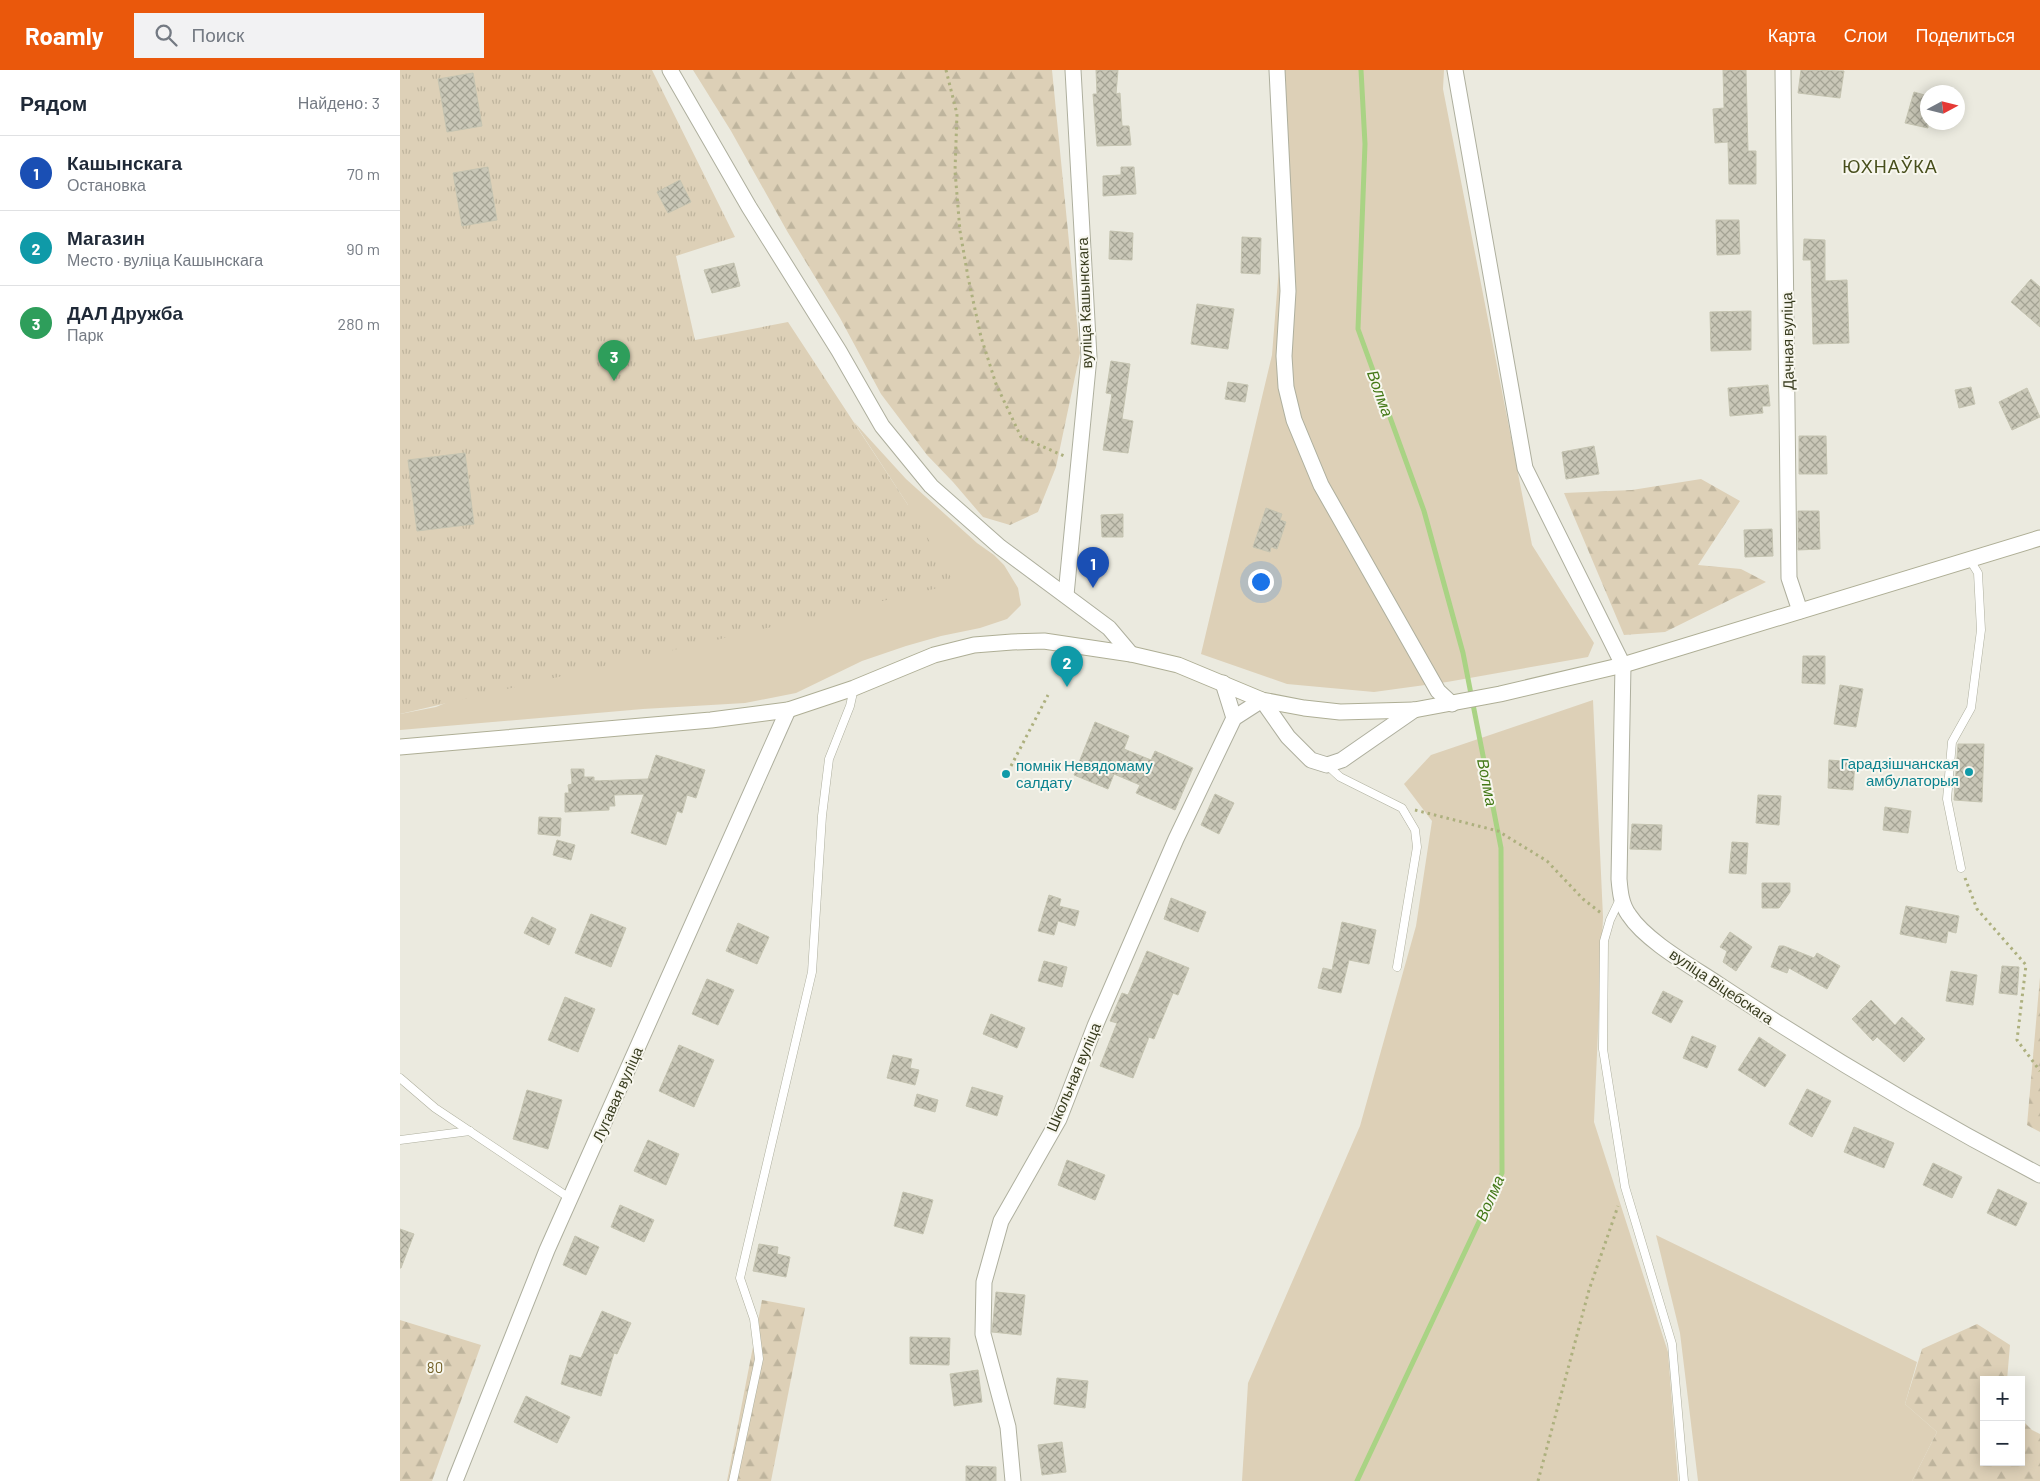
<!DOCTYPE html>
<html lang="ru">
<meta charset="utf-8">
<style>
:root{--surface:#fff;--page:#f2f2f3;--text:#1f2937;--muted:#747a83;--line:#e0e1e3;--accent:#ea580c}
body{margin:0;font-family:Barlow,sans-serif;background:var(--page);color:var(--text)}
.controls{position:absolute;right:15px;bottom:15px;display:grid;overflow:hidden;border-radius:0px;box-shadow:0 2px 12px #0003}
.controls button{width:45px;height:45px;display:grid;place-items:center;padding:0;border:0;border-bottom:1px solid var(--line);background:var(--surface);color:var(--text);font:25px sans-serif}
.compass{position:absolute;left:1520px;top:15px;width:45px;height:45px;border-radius:50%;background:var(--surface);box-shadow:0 2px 12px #0003;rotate:83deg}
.you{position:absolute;left:860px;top:511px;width:18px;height:18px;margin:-12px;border:4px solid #fff;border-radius:50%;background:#1a73e8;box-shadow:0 0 0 8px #1a73e833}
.badge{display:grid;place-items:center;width:32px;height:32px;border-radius:50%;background:var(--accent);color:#fff;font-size:16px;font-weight:700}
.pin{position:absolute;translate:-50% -41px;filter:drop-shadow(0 1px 2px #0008)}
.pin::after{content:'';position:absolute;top:26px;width:18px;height:15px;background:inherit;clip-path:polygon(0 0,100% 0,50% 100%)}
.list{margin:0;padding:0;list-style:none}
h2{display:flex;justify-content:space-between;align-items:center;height:65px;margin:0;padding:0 20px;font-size:21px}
h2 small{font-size:16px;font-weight:400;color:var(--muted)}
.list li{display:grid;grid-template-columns:32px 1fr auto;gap:15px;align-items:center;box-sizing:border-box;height:75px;padding:0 20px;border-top:1px solid var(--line)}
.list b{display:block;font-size:19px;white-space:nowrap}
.list p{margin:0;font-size:16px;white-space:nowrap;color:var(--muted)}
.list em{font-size:16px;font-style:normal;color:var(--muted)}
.icon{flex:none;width:28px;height:28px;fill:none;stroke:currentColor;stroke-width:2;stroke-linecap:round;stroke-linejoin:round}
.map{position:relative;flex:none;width:1640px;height:1411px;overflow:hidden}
header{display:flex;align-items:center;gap:30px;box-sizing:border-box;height:70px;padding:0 25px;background:var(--accent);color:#fff}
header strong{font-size:24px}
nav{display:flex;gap:28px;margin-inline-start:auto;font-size:18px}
.search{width:350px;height:45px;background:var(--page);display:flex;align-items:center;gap:12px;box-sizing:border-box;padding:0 18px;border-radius:0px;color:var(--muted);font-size:19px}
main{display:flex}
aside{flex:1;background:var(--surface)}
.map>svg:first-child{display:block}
</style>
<header>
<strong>Roamly</strong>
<div class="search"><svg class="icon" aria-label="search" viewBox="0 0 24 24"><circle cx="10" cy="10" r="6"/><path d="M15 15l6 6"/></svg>Поиск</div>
<nav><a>Карта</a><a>Слои</a><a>Поделиться</a></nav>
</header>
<main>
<aside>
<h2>Рядом<small>Найдено: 3</small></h2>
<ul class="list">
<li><span class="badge" style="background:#1a4fb4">1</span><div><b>Кашынскага</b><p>Остановка</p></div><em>70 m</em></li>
<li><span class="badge" style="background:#0f9aa8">2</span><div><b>Магазин</b><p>Место · вуліца Кашынскага</p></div><em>90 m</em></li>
<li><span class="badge" style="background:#2e9e5b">3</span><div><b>ДАЛ Дружба</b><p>Парк</p></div><em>280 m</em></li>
</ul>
</aside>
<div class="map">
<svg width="1640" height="1411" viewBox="0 0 1640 1411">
<defs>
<pattern id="forest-firs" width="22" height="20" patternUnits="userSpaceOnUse" patternTransform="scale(1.25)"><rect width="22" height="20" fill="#ddd0b7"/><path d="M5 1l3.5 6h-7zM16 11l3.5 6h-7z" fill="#beb49d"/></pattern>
<pattern id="park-tufts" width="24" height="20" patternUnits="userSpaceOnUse" patternTransform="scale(1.25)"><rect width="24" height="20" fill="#ddd0b7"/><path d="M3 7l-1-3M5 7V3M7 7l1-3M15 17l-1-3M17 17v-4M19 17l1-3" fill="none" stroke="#beb49d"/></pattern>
<pattern id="building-cross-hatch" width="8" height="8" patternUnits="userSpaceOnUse" patternTransform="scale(1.25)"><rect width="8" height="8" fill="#c9c7b7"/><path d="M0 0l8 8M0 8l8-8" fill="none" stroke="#a4a394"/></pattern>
</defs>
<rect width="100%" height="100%" fill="#ebeadf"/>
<!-- grass -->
<g fill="#ddd0b7">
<path d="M882,0H1044L1043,19L1132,475L1194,573L1188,587L1047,612L974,622L887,614L801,584L872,285L884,134Z"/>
<path d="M454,352L506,409L577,473L594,485L604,495L618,518L621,535L607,549L580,558L541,566L506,576L462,591L396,623L345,633L243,639L0,660V644L36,637L508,435Z"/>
<path d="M1193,630L1203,847L1194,1052L1268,1282L1278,1411H842L848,1313L960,1056L1016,856L1032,751L1004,714L1031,685Z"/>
<path d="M1256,1165L1517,1292L1505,1334L1537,1362L1512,1411H1298L1280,1263Z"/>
</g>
<!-- forest -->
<g fill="url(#forest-firs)">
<path d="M293,0H652L680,283L656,397L638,442L610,455L583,447L553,412L527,385L481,324L440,248L387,161L331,61Z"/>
<path d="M1301,409L1340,431L1298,495L1341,499L1366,512L1265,562L1224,565L1164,423L1232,420Z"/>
<path d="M1640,907V1062L1627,1055Z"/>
<path d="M362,1230L405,1238L371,1411H327Z"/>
<path d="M0,1250L81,1275L32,1411H0Z"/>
<path d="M1577,1254L1610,1275L1607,1310H1584V1392H1621V1349L1632,1360L1640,1364V1411H1512L1537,1362L1505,1334L1522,1279Z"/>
</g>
<!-- park -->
<path fill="url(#park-tufts)" d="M0,0H252L335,167L276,186L295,270L388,252L508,435L555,514L0,644Z"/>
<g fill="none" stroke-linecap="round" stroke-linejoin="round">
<!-- stream -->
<path stroke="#a9d384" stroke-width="5" d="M957,1411L1102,1103L1101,778L1063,583L1024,441L958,259L965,74L961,0"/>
</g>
<!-- building -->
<g fill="url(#building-cross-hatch)" stroke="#c5c4b1">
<path d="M696,0H718L716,24L720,23L722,56H729L731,75L697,76L693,24H697Z"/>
<path d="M1323,0H1346L1348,81H1356V114H1329L1328,72L1315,73L1313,39L1324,38Z"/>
<path d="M1401,0L1444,1L1440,28L1398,23Z"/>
<path d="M73,3L82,56L47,62L38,9Z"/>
<path d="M1514,22L1528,26V58L1505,53Z"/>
<path d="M88,97L97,150L62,156L53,103Z"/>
<path d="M721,97H734L736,124L703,126V106L721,105Z"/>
<path d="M280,110L291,132L268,143L257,122Z"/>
<path d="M1316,150H1339L1340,184L1317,185Z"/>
<path d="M710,161L733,163L732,190L709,189Z"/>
<path d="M842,167L861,168L860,204L841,203Z"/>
<path d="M1404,169L1425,170V211L1447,210L1449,273L1413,274L1411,190H1403Z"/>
<path d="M334,193L340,216L312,223L304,200Z"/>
<path d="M1631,209L1640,217V257L1611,232Z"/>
<path d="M797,234L834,239L828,279L791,274Z"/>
<path d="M1351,241V280L1311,281L1310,242Z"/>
<path d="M711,291L730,294L722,349L733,351L728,383L703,380L712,324L706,323Z"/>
<path d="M828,312L848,315L845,332L825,329Z"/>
<path d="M1368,315L1370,336H1362L1363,343L1330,346L1328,318Z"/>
<path d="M1571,317L1575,334L1559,338L1555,320Z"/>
<path d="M1627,318L1640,347L1612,360L1599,332Z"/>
<path d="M1399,366H1426L1427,404H1399Z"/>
<path d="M1194,376L1199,404L1166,409L1162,382Z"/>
<path d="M65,383L74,454L17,461L8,390Z"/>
<path d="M866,438L882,444L880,450L886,452L877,479L871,477L870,482L853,477Z"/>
<path d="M1398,441H1419L1420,479L1398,480Z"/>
<path d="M723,444V467H702L701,445Z"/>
<path d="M1372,459L1373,486L1345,487L1344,460Z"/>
<path d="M1403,586H1425V614L1402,613Z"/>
<path d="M1440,615L1463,619L1456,657L1434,654Z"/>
<path d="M695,652L729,666L724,679L751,690L755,681L793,698L775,740L736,723L740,715L714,704L708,719L674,705Z"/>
<path d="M1558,674H1584L1582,732L1554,730Z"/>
<path d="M256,685L305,700L296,728L287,725L282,743L277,741L266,775L231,763L244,724L214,725L215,736H209V740L165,742V723H169L168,715L172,714L171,699H184V707H194V711L248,709Z"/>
<path d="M1429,690L1455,692L1453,720L1428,718Z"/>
<path d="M815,724L834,733L819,764L801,755Z"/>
<path d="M1358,725L1381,726L1379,755L1356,753Z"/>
<path d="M1485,737L1511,741L1508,763L1483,760Z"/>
<path d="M139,747L161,748L160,766L138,764Z"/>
<path d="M1232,754L1262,755L1261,780L1230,779Z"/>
<path d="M157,770L175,775L171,790L153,785Z"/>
<path d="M1332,772L1348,773L1346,804L1329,803Z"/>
<path d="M1362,813H1390V822L1379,838H1362Z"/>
<path d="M649,825L661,829L659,836L679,841L675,856L658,851L654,865L638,861Z"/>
<path d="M771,828L806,842L798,862L764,849Z"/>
<path d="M1506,836L1559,846L1556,863L1548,861L1546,873L1500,864Z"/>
<path d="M191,844L226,858L211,897L175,883Z"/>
<path d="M132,847L156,859L149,875L124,863Z"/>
<path d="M942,852L976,860L969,894L949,890L941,923L918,918L923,898L932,900Z"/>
<path d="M338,853L369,867L357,894L326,881Z"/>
<path d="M1330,862L1352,877L1336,901L1323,892L1327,881L1320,877Z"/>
<path d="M1379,876H1384L1414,888L1417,883L1440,896L1427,919L1389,898L1387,903L1371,897Z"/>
<path d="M747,881L789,898L778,925L773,923L754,969L749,967L733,1008L700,996L717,953L710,951L722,923L728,925Z"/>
<path d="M644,891L667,897L662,917L638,911Z"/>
<path d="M1602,896L1619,897L1617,925L1599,923Z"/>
<path d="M1551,901L1577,905L1573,935L1546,931Z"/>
<path d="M307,909L334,920L318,955L292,944Z"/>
<path d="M1263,921L1283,931L1271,953L1252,943Z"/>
<path d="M165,927L195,939L178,982L148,970Z"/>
<path d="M1471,930L1495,955L1502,947L1525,969L1504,992L1477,967L1473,971L1452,949Z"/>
<path d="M591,944L625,958L617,978L583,964Z"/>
<path d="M1292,966L1316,976L1307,998L1283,988Z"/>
<path d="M1359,967L1386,985L1365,1017L1338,1000Z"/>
<path d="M279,975L314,990L294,1037L259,1021Z"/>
<path d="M493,985L512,989L510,998L519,1000L515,1015L487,1008Z"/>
<path d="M572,1017L603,1026L597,1046L566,1036Z"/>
<path d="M1407,1019L1431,1031L1412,1067L1389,1054Z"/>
<path d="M127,1020L162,1030L148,1079L113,1069Z"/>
<path d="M517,1024L538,1030L535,1042L514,1036Z"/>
<path d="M1454,1057L1494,1073L1484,1098L1444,1082Z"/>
<path d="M248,1070L279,1084L266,1115L234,1101Z"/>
<path d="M667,1090L705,1105L695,1130L658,1115Z"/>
<path d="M1533,1093L1562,1107L1552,1128L1523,1115Z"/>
<path d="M1598,1119L1627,1133L1616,1156L1587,1143Z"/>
<path d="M503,1122L533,1130L523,1164L494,1156Z"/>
<path d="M220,1135L254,1150L244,1172L211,1157Z"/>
<path d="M0,1159L14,1164L1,1198H0Z"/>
<path d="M175,1166L199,1177L186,1205L163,1195Z"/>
<path d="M359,1174L378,1177L377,1184L390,1187L386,1207L353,1201Z"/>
<path d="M596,1222L625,1225L621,1265L592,1262Z"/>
<path d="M202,1241L231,1253L217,1284L214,1283L201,1326L161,1314L170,1285L181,1288Z"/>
<path d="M510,1267L550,1268L549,1295L510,1294Z"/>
<path d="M578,1300L582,1332L554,1336L550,1304Z"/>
<path d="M657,1308L688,1311L685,1338L654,1334Z"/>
<path d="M126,1326L170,1347L157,1373L114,1352Z"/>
<path d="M662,1372L666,1402L642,1405L638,1375Z"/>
<path d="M566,1396L596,1397V1411H566Z"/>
</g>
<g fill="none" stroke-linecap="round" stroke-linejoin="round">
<!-- service casing -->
<g stroke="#aeaf9e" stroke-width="9">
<g id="service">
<path d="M927,695L940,707L1002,738L1015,760L1017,777L997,897"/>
<path d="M1561,798L1547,729L1552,672L1571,638L1581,560L1578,503L1570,490"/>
<path d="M1220,829L1210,850L1204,871L1203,979L1225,1117L1272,1274L1284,1411"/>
<path d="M0,1008L35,1038L171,1129"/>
<path d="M0,1070L70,1061"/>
<path d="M333,1411L359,1289L354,1249L340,1208L412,902L422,746L429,689L450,636L454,618"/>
</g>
</g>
<!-- minor casing -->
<g stroke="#aeaf9e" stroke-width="17">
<g id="minor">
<path d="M877,0L888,221L884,286L886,317L894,350L921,415L1038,621L1052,634"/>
<path d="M1055,0L1125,398L1223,595"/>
<path d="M1383,0L1389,508L1400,541"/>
<path d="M666,525L689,287L673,0"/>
<path d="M823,613L834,648"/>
<path d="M613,1411L608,1357L583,1264L584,1212L601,1151L659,1049L695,956L776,769L834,648L862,630L888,667L911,690L927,695L942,690L1014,640"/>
</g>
</g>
<!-- tertiary casing -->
<g stroke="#aeaf9e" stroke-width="17">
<g id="tertiary">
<path d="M270,0L349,137L439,281L482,356L531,416L600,477L709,558L731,584"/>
<path d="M1223,595L1219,809C1220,821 1221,834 1229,845C1246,871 1291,896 1318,914C1422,983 1529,1047 1640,1105"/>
<path d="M55,1411L147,1180L388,640"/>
</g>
</g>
<!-- secondary casing -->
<g stroke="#aeae95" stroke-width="17">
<path id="secondary" d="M0,677L311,650L388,640L454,618L534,585L574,575L612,572L644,571L731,584L778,595L862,630L904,638L940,642L1014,640L1100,624L1223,595L1640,468"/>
</g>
<!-- path -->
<g stroke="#adb07e" stroke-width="3" stroke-dasharray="2.5 4" stroke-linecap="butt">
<path d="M546,0L557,44L555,101L560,161L568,207L581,267L596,314L621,367L664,386"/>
<path d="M611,696L648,625"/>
<path d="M1015,740L1098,761L1147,791L1183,829L1201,843"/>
<path d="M1565,808L1577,839L1626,895L1617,970L1640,1001"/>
<path d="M1138,1411L1189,1220L1218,1136"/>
</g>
<!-- service -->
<use href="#service" stroke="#fff" stroke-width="8"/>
<!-- minor -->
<use href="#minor" stroke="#fff" stroke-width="15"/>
<!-- tertiary -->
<use href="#tertiary" stroke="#fff" stroke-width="15"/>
<!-- secondary -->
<use href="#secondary" stroke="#fff" stroke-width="15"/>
</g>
<!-- markers -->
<g fill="#0f9aa8" stroke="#f8f7ef" stroke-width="2">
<circle cx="1569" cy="702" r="5"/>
<circle cx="606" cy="704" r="5"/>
</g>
<g text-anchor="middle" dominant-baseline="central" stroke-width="4" stroke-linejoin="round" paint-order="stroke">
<!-- street labels -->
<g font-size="15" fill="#383c1f" stroke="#f8f7ef">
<text transform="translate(684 233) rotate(-92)">вуліца Кашынскага</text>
<text transform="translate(1387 271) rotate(-91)">Дачная вуліца</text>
<text transform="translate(1322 916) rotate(34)">вуліца Віцебскага</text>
<text transform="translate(673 1007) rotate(-67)">Школьная вуліца</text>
<text transform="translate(217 1024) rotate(-66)">Лугавая вуліца</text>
</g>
<!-- culture labels -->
<g font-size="15" fill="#0d838f" stroke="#f8f7ef" text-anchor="end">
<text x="1559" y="693">Гарадзішчанская<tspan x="1559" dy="17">амбулаторыя</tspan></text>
<text x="616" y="695" text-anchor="start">помнік Невядомаму<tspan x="616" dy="17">салдату</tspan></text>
</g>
<!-- park labels -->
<g font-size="15" fill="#746228" stroke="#f8f7ef">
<text x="35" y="1297">80</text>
</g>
<!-- water labels -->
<g font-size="16" font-style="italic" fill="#447918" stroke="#f8f7ef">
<text transform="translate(981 323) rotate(70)">Волма</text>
<text transform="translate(1088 712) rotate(79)">Волма</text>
<text transform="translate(1089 1128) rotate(-66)">Волма</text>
</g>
<!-- quarter labels -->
<g font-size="18" letter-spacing="1" fill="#474e1b" stroke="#f8f7ef">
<text x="1490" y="96">ЮХНАЎКА</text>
</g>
</g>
</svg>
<div class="controls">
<button>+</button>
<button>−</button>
</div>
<svg class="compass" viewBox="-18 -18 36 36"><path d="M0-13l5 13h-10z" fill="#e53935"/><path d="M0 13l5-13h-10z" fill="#747a83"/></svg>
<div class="you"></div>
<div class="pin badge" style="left:693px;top:518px;background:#1a4fb4">1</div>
<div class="pin badge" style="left:667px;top:617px;background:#0f9aa8">2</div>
<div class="pin badge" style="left:214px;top:311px;background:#2e9e5b">3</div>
</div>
</main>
